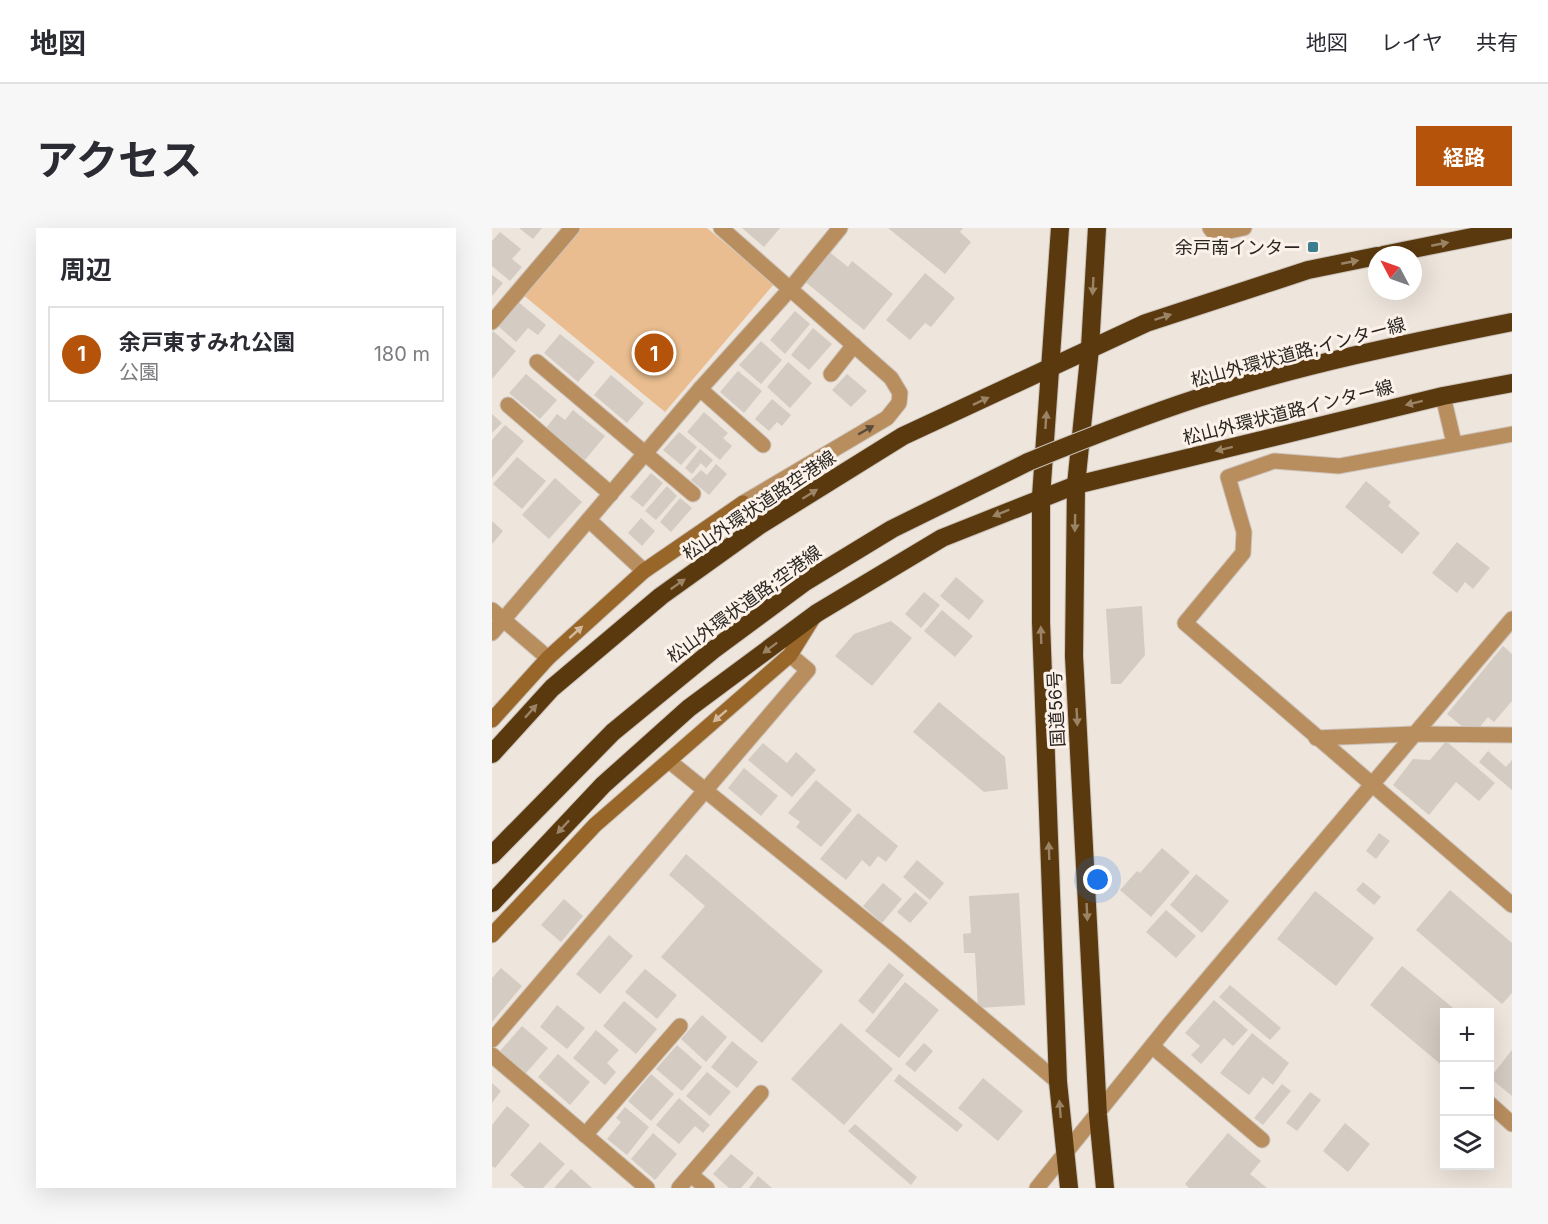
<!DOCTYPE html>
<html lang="ja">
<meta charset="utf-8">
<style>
:root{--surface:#fff;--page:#f7f7f7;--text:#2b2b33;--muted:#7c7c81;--line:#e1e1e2;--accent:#b45309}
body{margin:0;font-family:Inter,"Noto Sans JP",sans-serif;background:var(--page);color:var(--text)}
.controls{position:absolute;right:18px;bottom:18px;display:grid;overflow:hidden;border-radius:0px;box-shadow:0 6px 24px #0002}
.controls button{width:54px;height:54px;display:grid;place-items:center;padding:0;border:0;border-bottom:2px solid var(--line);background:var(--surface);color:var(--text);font:30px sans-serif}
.compass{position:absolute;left:876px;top:18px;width:54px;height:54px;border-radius:50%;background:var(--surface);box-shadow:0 6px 24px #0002;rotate:311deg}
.you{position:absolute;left:606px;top:652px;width:21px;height:21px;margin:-15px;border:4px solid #fff;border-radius:50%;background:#1a73e8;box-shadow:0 0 0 9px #1a73e833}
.badge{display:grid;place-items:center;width:39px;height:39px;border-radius:50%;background:var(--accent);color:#fff;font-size:20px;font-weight:700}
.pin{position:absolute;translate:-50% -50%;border:3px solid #fff;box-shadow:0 2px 6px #0006}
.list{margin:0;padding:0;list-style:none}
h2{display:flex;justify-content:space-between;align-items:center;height:78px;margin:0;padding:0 24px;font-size:26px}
h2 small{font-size:20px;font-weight:400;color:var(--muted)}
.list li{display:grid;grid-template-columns:39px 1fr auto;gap:18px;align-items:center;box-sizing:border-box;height:96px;margin:0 12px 12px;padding:0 12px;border:2px solid var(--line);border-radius:0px}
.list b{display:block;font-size:22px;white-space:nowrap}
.list p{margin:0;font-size:20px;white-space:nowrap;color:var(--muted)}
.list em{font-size:20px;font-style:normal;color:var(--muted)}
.icon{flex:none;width:33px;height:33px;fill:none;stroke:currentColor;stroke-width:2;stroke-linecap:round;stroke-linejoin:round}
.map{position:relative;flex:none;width:1020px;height:960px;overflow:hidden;border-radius:0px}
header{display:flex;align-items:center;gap:36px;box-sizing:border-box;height:84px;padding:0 30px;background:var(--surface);border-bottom:2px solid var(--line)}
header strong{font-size:28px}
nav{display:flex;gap:33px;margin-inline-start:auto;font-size:21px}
.intro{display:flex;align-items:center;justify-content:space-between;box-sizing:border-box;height:144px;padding:0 36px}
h1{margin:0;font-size:42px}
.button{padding:15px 27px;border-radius:0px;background:var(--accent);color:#fff;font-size:21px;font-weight:700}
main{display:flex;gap:36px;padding:0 36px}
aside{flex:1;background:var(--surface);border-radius:0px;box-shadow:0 6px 24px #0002}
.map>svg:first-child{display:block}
</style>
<header>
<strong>地図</strong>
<nav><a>地図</a><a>レイヤ</a><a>共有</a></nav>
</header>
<div class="intro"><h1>アクセス</h1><a class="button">経路</a></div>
<main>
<aside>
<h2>周辺<small></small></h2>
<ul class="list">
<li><span class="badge">1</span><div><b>余戸東すみれ公園</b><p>公園</p></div><em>180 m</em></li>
</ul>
</aside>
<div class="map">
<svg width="1020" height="960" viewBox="0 0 1020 960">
<rect width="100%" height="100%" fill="#eee5dc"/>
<!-- park -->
<path fill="#e9bd8f" d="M87,0H215L282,56L173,184L30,66Z"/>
<!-- building -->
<g fill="#d4cbc2">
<path d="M27,0H50L41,11Z"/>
<path d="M250,0H288L272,19Z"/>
<path d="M396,0H471L468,4L479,14L453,46Z"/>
<path d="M8,4L29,21L20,31L30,39L18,53L0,38V13Z"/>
<path d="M335,22L356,39L360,33L401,66L372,102L311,52Z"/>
<path d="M433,45L463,70L439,99L433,95L418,112L394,92Z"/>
<path d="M0,47L11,55L0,68Z"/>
<path d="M25,73L54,97L46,107L36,100L24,114L5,97Z"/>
<path d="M303,83L318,96L293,126L278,112Z"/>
<path d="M321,100L340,116L317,142L299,127Z"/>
<path d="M1,103L24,123L0,151V105Z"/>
<path d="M68,106L103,134L86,154L52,125Z"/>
<path d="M269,113L290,132L269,156L247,137Z"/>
<path d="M296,134L320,155L298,180L275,159Z"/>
<path d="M246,143L270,163L252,185L228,164Z"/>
<path d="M34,146L65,172L48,191L17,165Z"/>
<path d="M355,146L375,163L359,179L340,162Z"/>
<path d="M119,147L152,175L135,195L102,167Z"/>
<path d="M280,171L299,187L290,198L285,194L277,203L263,191Z"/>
<path d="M81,182L113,208L93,232L54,200L65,186L73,192Z"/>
<path d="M212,184L236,205L231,210L240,218L228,232L195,204Z"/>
<path d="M0,186L10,195L0,205Z"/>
<path d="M13,197L32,213L0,250V212Z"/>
<path d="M187,204L205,219L189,237L171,222Z"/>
<path d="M208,221L221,232L214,240L209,235L200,246L193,240Z"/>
<path d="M25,229L54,253L30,281L1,256Z"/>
<path d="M224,236L235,246L217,267L199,252L209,242L215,247Z"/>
<path d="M159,245L171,255L151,279L138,269Z"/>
<path d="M63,250L90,274L57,311L30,287Z"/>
<path d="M874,253L899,274L896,278L928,305L910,326L853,279Z"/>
<path d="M175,258L185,268L164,292L153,283Z"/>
<path d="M188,270L200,280L179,304L168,294Z"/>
<path d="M149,290L163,303L150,318L136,305Z"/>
<path d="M0,293L11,303L0,316Z"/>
<path d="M965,314L998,340L981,361L973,354L965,365L940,345Z"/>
<path d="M464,349L492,373L477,392L448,368Z"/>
<path d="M432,364L448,377L429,400L413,386Z"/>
<path d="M650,378L653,427L629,456H619L614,381Z"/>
<path d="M450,382L481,408L463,429L432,403Z"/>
<path d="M399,393L420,410L380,458L343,428L362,406Z"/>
<path d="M1011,418L1020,426V473L1002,494L996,489L986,501L972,500L955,486Z"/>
<path d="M447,474L513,529L516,561L492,564L421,504Z"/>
<path d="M954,513L1003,555L987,573L964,554L937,587L901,557L921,531L938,532Z"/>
<path d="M271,515L295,535L304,524L324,542L300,569L256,532Z"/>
<path d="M996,523L1014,539L1020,532V562L987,534Z"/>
<path d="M252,540L286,568L269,588L236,560Z"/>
<path d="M324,552L360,582L329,619L304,599L308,594L296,585Z"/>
<path d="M366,585L406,618L394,634L386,628L378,639L370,632L354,652L328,631Z"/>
<path d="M887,605L898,613L884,631L874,623Z"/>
<path d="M670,620L698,644L659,689L628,662L645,643L648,645Z"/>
<path d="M194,626L331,743L270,815L169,729L213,678L177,647Z"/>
<path d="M425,632L452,655L438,672L411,649Z"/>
<path d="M704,646L737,673L710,705L678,677Z"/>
<path d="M871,654L889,669L882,677L864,662Z"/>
<path d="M391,655L410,671L390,695L371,678Z"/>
<path d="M958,662L1020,715V765L1010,776L924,702Z"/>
<path d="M823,663L882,710L844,758L785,711Z"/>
<path d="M423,664L436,675L418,695L405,684Z"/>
<path d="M527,665L533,777L486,780L483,725H472L471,706L479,705L477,668Z"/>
<path d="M72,671L91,688L69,714L49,697Z"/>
<path d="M674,682L704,708L684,730L654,704Z"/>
<path d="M117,707L141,728L108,766L84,746Z"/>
<path d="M397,735L412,747L381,786L366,773Z"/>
<path d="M910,738L966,784H952V839L878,777Z"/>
<path d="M9,740L30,758L0,794V750Z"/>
<path d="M153,741L185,767L165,791L133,764Z"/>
<path d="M413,754L447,782L407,830L373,803Z"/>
<path d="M738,757L789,800L778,812L727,769Z"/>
<path d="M722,772L756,802L741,818L732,810L709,836L699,827L708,818L693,805Z"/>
<path d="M132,773L165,801L144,826L111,798Z"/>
<path d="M65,777L93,800L75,821L48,799Z"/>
<path d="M210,787L235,809L214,834L189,811Z"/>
<path d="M349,795L401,841L352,897L299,851Z"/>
<path d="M30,798L56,820L34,845L8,823Z"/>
<path d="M104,802L127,822L115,835L124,844L113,857L81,830Z"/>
<path d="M760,805L797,835L781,857L771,849L757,867L728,845Z"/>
<path d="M240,813L266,834L245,860L219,839Z"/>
<path d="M432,815L441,823L423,844L413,836Z"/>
<path d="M185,817L210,839L190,863L164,841Z"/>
<path d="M1020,822V868L998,850Z"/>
<path d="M66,826L98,854L78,877L46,849Z"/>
<path d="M215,844L239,864L218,888L194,868Z"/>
<path d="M159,846L182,866L159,893L136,873Z"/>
<path d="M407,846L471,897L465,904L402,853Z"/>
<path d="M491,850L531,883L506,913L466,880Z"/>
<path d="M0,855L9,863L0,875Z"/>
<path d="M790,856L799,863L771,897L762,890Z"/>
<path d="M818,864L829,872L805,903L794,895Z"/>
<path d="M187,870L218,897L211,905L203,898L187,916L164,897Z"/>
<path d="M15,878L38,897L3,940L0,938V897Z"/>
<path d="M133,879L157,899L135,927L115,911L129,894L124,890Z"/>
<path d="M853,895L878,916L856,944L831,923Z"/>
<path d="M363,896L425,949L419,957L356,903Z"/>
<path d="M161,905L185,926L163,952L139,931Z"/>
<path d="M736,905L769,933L758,946L775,960H697L693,956Z"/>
<path d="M48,914L73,936L51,960H33L18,947Z"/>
<path d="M239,926L262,945L249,960H237L221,946Z"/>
<path d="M79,941L100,960H62Z"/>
<path d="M266,948L280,960H257Z"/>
</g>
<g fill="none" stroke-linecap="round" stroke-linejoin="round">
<!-- street casing -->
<g stroke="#cbc3bb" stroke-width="17">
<g id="street">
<path d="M229,0L399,150L408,165L407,175L395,190L251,275"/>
<path d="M718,0L723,6L752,0"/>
<path d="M0,94L80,0"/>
<path d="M45,134L201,266"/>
<path d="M339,146L362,117"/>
<path d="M208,161L271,217"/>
<path d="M951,168L962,215"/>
<path d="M16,177L119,266"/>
<path d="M1020,206L847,238L782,233L736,249L752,304L751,325L693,395L1020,677"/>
<path d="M97,292L152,343"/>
<path d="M0,382L56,430"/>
<path d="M0,405L208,161L299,60L348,0"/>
<path d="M824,510L922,506L1020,507"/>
<path d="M177,533L404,717L566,854"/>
<path d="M0,812L316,442L298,427"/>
<path d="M661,819L770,912"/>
<path d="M0,827L155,960"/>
<path d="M998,876L1020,896"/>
<path d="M93,907L188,798"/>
<path d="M199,947L215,960"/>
<path d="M187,960L269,865"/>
<path d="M545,960L680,793L1020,391"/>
</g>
</g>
<!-- secondary casing -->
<g stroke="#cbc3bb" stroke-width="17">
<g id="secondary">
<path d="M0,492L56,430L152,343L251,275L268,297"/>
<path d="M0,707L103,597L298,427L321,390"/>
</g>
</g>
<!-- highway casing -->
<g stroke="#cbc3bb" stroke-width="20">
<g id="highway">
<path d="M568,0L549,269V394L566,854L577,960"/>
<path d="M605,0L598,120L584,257L582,428L606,887L613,960"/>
<path d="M891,27L1020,1"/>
<path d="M0,526L60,460L169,368L268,297L411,208L654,95L816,42L885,28"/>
<path d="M0,627L121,504L221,422L313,354L400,301L536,234"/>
<path d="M0,675L111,557L197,480L325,385L450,310L584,257L951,168L1020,155"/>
</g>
</g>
<!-- street -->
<use href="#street" stroke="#b98e5f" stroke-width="15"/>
<!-- secondary -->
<use href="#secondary" stroke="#986629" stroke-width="15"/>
<!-- highway -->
<use href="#highway" stroke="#5a390e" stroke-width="18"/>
<!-- highway-bridge casing -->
<g stroke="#cbc3bb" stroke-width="20" stroke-linecap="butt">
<path id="highway-bridge" d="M536,234C592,211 648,189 706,170C808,137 915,115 1020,94"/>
</g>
<!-- highway-bridge -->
<use href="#highway-bridge" stroke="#5a390e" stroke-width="18"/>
</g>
<!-- one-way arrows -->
<defs><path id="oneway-solid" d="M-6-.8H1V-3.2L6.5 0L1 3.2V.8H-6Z" transform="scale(1.5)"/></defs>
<g fill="#9b8366">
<use href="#oneway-solid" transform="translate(948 16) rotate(-11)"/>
<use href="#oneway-solid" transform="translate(858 34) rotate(-11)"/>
<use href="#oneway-solid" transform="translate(601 58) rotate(93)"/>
<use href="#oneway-solid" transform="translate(671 89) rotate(-18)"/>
<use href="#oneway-solid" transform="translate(489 173) rotate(-25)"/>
<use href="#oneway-solid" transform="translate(922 175) rotate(166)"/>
<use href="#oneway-solid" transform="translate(554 192) rotate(-86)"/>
<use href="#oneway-solid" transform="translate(732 221) rotate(166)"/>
<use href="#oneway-solid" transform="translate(318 266) rotate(-32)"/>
<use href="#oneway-solid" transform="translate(509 285) rotate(158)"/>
<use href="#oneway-solid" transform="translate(583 295) rotate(91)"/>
<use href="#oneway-solid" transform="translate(186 356) rotate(-35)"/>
<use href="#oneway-solid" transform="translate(549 407) rotate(-92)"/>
<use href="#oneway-solid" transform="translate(278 420) rotate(143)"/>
<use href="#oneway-solid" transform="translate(39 483) rotate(-48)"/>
<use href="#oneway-solid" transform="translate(585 489) rotate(87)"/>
<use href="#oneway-solid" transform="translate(71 599) rotate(133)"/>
<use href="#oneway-solid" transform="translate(557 623) rotate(-92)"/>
<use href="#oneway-solid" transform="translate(595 684) rotate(87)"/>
<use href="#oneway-solid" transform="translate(568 881) rotate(-95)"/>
</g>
<use fill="#5c4b38" href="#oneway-solid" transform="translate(374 202) rotate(-30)"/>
<g fill="#d4ba9c">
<use href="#oneway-solid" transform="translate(84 404) rotate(-42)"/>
<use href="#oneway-solid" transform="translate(228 488) rotate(139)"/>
</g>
<!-- markers -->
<rect fill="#3c7d8f" stroke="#fcf2e9" stroke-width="2" x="815" y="13" width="12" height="12" rx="3"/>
<g text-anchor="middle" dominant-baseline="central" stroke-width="6" stroke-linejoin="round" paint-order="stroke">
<!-- poi labels -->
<g font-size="18" fill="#2a2723" stroke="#fcf2e9" text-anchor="end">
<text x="809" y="19">余戸南インター</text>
</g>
<!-- street labels -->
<g font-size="18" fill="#2a2723" stroke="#fcf2e9">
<text transform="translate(806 124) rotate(-15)">松山外環状道路;インター線</text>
<text transform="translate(796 184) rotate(-14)">松山外環状道路インター線</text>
<text transform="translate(267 277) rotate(-34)">松山外環状道路空港線</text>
<text transform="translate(252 376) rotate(-36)">松山外環状道路;空港線</text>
<text transform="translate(564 481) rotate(-93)">国道56号</text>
</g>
</g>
</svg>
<div class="controls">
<button>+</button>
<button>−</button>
<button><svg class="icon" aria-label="layers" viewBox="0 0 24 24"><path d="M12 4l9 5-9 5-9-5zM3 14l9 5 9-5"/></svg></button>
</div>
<svg class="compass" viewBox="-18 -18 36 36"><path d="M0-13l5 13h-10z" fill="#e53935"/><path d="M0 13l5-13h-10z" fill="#7c7c81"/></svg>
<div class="you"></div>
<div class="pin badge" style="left:162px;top:125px">1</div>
</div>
</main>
